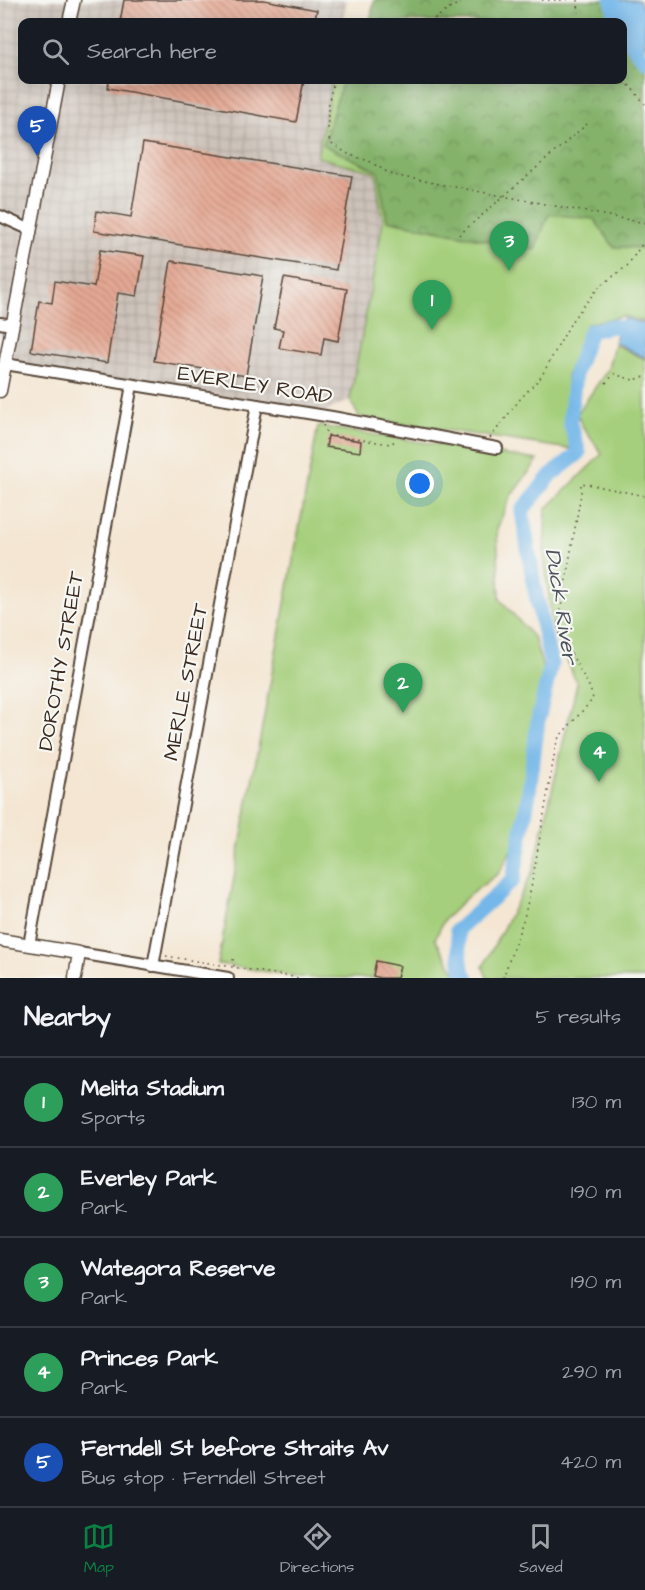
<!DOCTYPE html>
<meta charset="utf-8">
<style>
:root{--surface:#171b24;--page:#20242c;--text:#f1f3f6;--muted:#9ea1a6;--line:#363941;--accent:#0b8043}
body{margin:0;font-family:"Architects Daughter",sans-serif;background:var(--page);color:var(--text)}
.you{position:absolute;left:420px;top:484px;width:21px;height:21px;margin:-15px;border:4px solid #fff;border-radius:50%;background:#1a73e8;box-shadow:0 0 0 9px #1a73e833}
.badge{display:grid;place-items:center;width:39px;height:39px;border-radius:50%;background:var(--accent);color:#fff;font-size:20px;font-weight:700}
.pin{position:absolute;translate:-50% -50px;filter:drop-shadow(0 2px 3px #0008)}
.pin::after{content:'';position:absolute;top:32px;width:21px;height:18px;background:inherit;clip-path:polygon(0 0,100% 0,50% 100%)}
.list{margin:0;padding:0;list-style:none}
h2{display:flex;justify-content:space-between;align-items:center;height:78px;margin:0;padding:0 24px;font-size:26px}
h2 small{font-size:20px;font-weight:400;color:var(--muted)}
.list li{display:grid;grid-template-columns:39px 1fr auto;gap:18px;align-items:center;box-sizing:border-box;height:90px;padding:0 24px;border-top:2px solid var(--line)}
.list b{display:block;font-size:22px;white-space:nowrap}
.list p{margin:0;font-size:20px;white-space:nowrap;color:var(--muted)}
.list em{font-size:20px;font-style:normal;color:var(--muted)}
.icon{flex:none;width:33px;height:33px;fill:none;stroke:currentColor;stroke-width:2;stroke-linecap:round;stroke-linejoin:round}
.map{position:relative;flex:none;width:645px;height:978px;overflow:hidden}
.search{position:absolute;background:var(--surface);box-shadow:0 3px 15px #0003;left:18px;right:18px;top:18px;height:66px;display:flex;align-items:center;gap:15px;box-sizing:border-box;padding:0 21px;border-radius:12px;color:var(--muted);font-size:22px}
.sheet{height:528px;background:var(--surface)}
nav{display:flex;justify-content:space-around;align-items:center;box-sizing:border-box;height:84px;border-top:2px solid var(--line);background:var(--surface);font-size:16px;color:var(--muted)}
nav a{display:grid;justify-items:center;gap:3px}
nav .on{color:var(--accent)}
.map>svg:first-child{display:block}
</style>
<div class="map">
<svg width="645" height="978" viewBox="0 0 645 978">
<defs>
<pattern id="industrial-grid" width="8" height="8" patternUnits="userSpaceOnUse" patternTransform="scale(1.5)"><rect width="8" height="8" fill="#ccc2b9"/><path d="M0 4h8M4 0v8" fill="none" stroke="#b0a79f"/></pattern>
<pattern id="forest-crowns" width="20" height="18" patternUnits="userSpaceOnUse" patternTransform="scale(1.5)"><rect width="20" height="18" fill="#84b26b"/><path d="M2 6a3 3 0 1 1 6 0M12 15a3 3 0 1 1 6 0" fill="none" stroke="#6d9157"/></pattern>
<pattern id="building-back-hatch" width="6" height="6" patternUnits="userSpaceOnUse" patternTransform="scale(1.5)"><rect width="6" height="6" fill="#e5a994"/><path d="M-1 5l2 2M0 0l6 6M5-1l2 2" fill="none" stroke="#bb8a78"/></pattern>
</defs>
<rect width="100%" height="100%" fill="#f6f6f2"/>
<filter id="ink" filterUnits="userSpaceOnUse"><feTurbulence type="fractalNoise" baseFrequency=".0167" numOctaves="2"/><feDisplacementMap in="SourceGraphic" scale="12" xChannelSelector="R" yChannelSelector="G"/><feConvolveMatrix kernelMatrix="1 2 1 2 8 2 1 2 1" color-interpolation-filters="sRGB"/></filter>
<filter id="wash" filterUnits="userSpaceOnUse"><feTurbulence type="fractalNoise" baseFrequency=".008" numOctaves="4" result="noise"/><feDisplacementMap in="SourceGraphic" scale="24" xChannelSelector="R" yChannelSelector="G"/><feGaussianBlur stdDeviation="1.35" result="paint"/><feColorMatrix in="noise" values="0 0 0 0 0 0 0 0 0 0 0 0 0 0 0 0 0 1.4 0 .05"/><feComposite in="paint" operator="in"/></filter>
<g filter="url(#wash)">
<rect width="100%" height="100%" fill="#f4e6d2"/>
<!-- industrial -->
<path fill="url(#industrial-grid)" d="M0,0H347L343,22H22V80H332L317,157L375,172L383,221L350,400L319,415L5,364L0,391Z"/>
<!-- green -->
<g fill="#a5cf7b" stroke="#707c4c" stroke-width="1.5">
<path d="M645,70V322L623,316L587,324L567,375L570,449L359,417L350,400L383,221L375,172L317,157L332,80H622Z"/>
<path d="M614,344L645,359V978H487L483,967L533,871L577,684L552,624L544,554L546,509L602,454L583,427L577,414L608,369Z"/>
<path d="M318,426L538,460L510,497L497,529L500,599L534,638L550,692L533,734V784L527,785L528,819L499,873L468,896L444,920L435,939L459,978H307L218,964Z"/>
</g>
<!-- forest -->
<path fill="url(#forest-crowns)" stroke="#606e44" stroke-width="1.5" d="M374,0H631L645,19V248L614,247L594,219L549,214L535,250L387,220L378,171L323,145L343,80H622V22H370Z"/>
<!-- water -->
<g fill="#74b7e9" stroke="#587084" stroke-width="1.5">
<path d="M616,0H639L645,13V57C630,42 616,21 616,0Z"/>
<path d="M624,318L645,324V358L614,342Z"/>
</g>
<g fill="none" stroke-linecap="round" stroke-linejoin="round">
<!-- river -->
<g stroke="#74b7e9" stroke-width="15">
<path d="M612,0L617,22"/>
<path d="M622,33L645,60"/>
<path d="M467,978L462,970L457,930L513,880L529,793L538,720L551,665L534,585L522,511L551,475L579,453L570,422L575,373L590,331L613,326L645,332"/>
</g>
</g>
<g id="blocks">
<!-- building -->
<g fill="url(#building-back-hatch)">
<path d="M124,0H264L317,10L314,22H120Z"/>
<path d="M109,80H304L296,122L108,88Z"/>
<path d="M143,143L352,176L336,270L94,231L97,211L131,217Z"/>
<path d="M100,250L144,256L137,296L118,293L107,363L31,351L39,301L52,303L55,281L94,287Z"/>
<path d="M171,261L263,276L246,376L154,361Z"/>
<path d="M284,278L347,289L338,341L324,338L321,355L279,348L283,330L274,328Z"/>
<path d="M328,436L361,441L360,452L326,447Z"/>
<path d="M376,961L400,966L397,978H380L373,976Z"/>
</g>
</g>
</g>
<g filter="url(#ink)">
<use href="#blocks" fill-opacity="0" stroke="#574639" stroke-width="1.5"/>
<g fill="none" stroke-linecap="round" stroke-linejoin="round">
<!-- minor casing -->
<g stroke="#574639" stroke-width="14">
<g id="minor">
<path d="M0,216L31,230"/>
<path d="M0,323L12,325"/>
<path d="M5,364L332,417L497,448"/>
<path d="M29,945L132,385"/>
<path d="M79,953L228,978"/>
<path d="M153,966L257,405"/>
</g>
</g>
<!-- major casing -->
<g stroke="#574639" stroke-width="15">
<g id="major">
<path d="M69,22L74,0"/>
<path d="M0,391L59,80"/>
<path d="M0,940L79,953L75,978"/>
</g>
</g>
<!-- path -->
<g stroke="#574639" stroke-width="1.5" stroke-dasharray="1.5 4.5" stroke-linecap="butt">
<path d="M542,0H569"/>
<path d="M578,0L579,22"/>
<path d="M429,22L464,0"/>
<path d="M335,80C327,99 326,123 330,143L350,155L369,161L392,175L645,223"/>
<path d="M618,80L630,86L645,104"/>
<path d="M459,235L587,124"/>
<path d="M606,383L614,374L633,380L645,377"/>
<path d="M323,425L327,434"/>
<path d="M490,438L521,398L541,377L573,319L599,287L627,266L645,240"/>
<path d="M325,446L327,435L391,444L397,439"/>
<path d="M166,956L299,978"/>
<path d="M233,959L234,967"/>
<path d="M503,978L524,918L531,888L556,745L559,737L593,699L590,688L559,632L558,625L581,494V483L587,484L645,496"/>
</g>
<!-- minor -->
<use href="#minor" stroke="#fff" stroke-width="10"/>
<!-- major -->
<use href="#major" stroke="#fff" stroke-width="12"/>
</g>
</g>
<g text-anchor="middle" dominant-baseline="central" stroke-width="4.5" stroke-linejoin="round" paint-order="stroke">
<!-- street labels -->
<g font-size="21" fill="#3b2a1e" stroke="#f6f6f2">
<text transform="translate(255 385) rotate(9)">EVERLEY ROAD</text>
<text transform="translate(61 661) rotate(-80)">DOROTHY STREET</text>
<text transform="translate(186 682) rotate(-79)">MERLE STREET</text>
</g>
<!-- water labels -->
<g font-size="22" font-style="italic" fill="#4c545b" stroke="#f6f6f2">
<text transform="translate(561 606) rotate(81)">Duck River</text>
</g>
</g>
</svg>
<div class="you"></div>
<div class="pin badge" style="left:432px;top:330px;background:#2e9e5b">1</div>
<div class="pin badge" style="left:403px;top:713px;background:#2e9e5b">2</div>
<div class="pin badge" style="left:509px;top:271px;background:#2e9e5b">3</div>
<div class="pin badge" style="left:599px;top:782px;background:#2e9e5b">4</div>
<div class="pin badge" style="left:37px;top:156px;background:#1a4fb4">5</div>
<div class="search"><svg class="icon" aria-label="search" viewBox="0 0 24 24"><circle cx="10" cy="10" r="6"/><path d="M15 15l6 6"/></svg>Search here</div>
</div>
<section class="sheet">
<h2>Nearby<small>5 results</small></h2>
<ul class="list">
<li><span class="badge" style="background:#2e9e5b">1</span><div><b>Melita Stadium</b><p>Sports</p></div><em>130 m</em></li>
<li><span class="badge" style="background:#2e9e5b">2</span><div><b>Everley Park</b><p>Park</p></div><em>190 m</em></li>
<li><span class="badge" style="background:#2e9e5b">3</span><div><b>Wategora Reserve</b><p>Park</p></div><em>190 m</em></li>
<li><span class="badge" style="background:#2e9e5b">4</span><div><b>Princes Park</b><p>Park</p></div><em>290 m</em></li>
<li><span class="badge" style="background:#1a4fb4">5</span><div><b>Ferndell St before Straits Av</b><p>Bus stop · Ferndell Street</p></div><em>420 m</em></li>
</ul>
</section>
<nav>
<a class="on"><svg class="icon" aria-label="map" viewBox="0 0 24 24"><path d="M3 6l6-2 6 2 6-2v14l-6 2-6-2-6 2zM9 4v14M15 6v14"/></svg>Map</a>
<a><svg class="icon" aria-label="directions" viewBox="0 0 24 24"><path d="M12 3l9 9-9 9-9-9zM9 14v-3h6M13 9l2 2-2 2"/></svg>Directions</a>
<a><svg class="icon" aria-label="saved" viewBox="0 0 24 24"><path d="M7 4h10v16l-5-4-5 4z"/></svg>Saved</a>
</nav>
